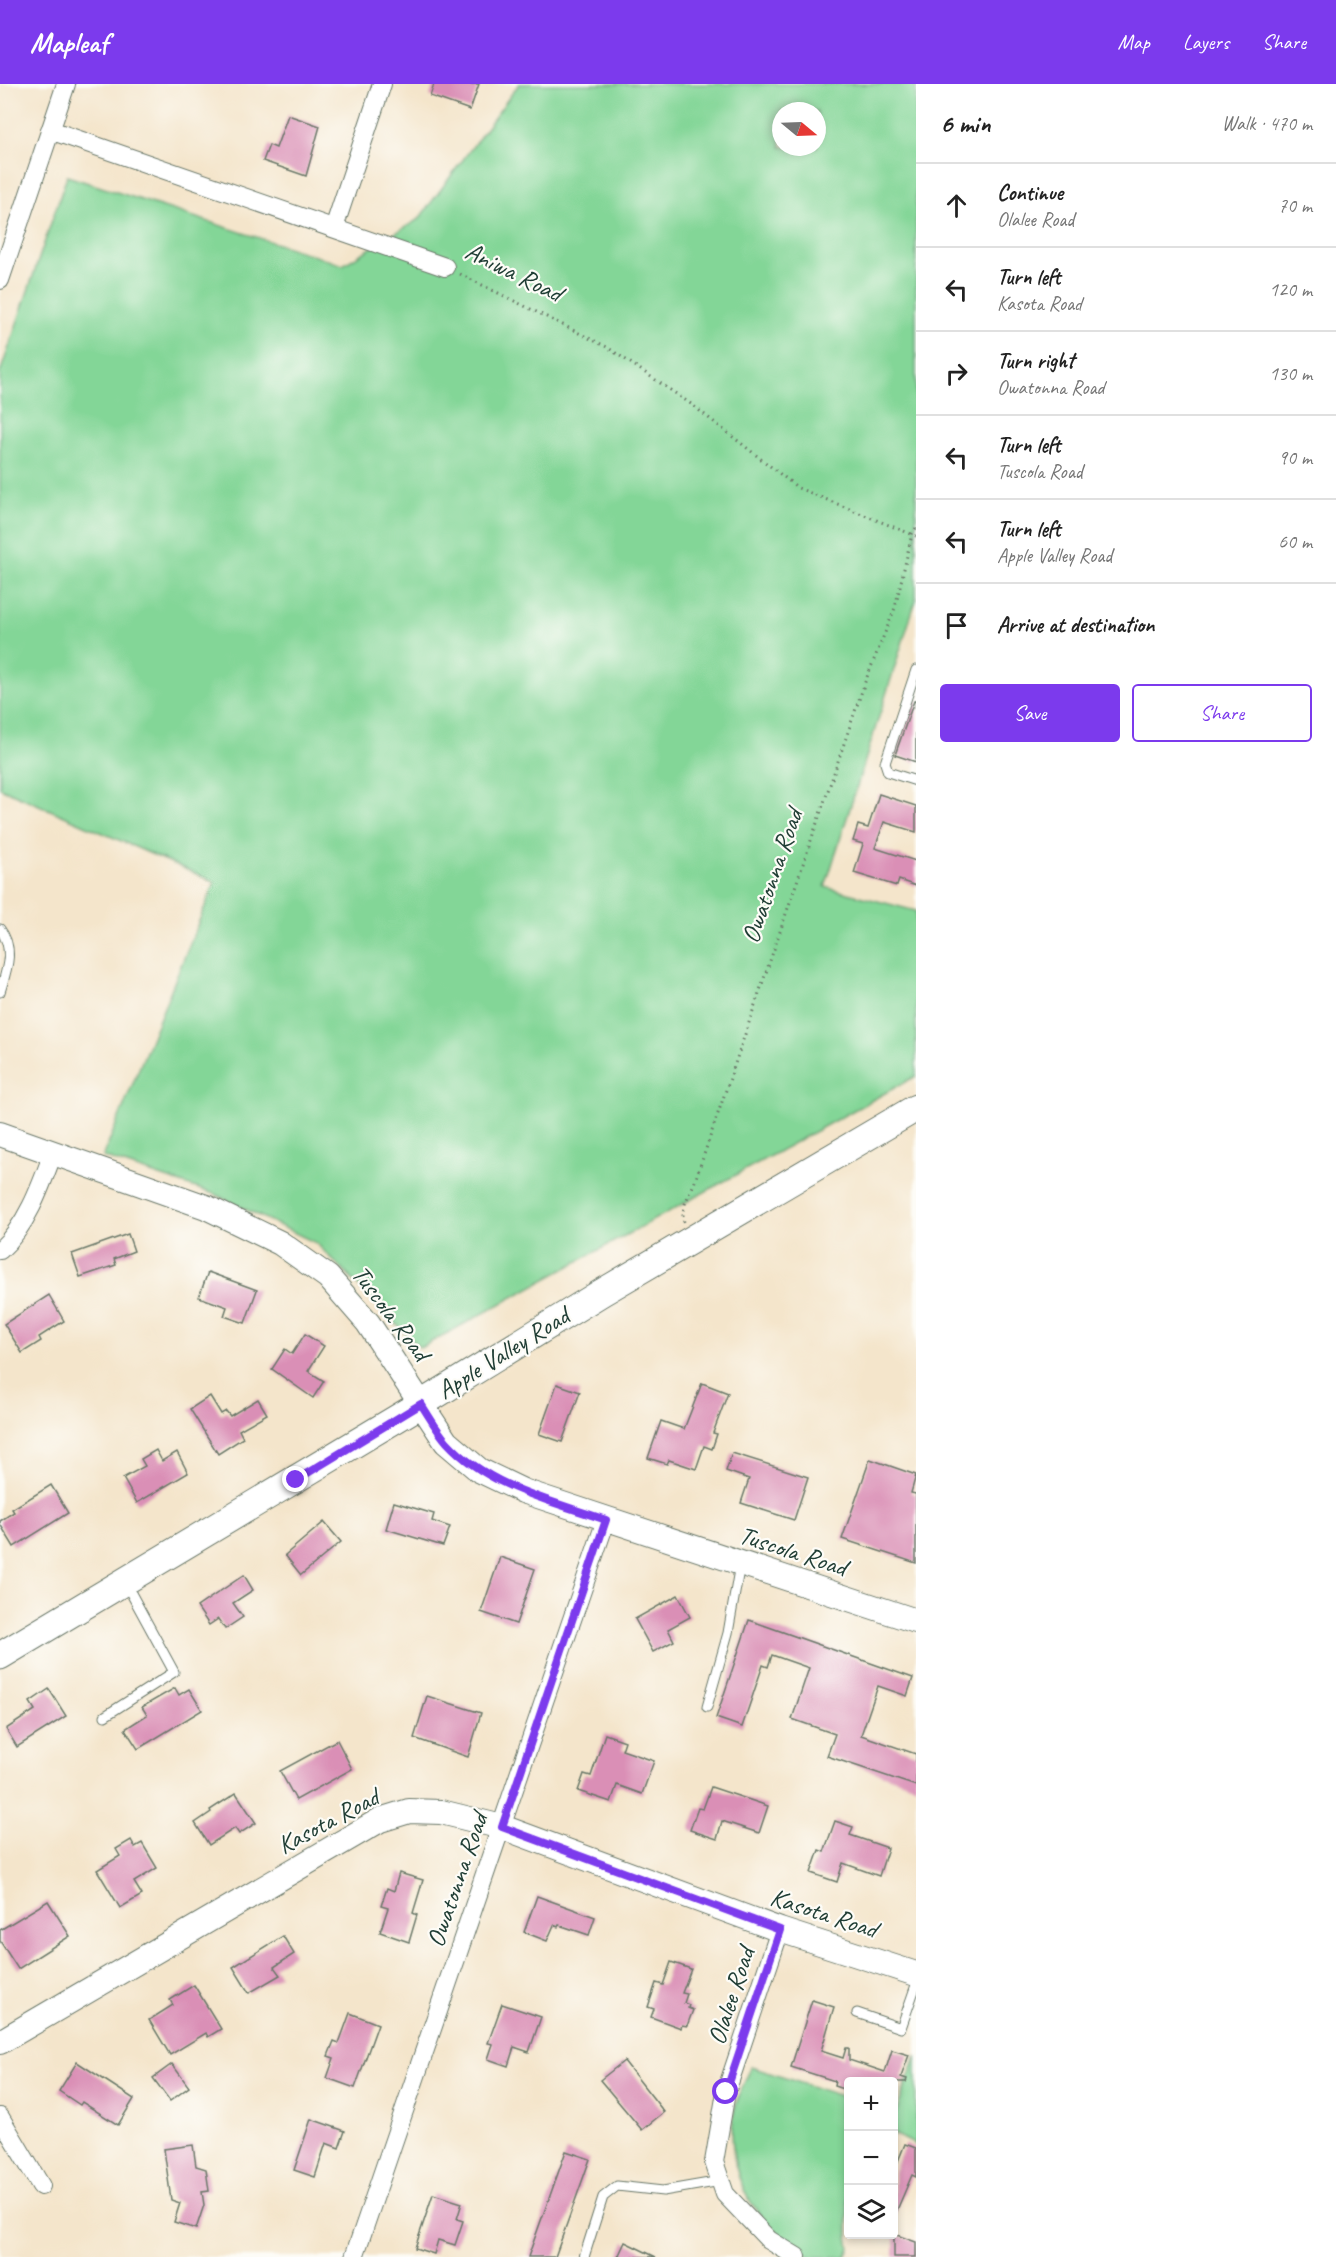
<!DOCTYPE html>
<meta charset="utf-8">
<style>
:root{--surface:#fff;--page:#f6f6f6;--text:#222;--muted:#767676;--line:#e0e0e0;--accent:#7c3aed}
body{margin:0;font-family:Caveat,sans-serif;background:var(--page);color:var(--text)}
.controls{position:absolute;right:18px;bottom:18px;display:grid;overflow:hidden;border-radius:6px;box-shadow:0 3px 9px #0003}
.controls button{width:54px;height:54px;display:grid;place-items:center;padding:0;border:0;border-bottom:2px solid var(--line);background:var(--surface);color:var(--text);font:30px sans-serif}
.compass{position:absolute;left:772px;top:18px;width:54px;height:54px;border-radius:50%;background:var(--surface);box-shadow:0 3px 9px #0003;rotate:109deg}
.stop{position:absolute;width:18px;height:18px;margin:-14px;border:4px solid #7c3aed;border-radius:50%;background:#fff}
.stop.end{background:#7c3aed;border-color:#fff;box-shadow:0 2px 6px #0008}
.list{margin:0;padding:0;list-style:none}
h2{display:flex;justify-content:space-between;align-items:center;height:78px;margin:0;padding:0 24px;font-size:26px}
h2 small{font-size:20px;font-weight:400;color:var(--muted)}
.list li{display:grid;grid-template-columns:39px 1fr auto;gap:18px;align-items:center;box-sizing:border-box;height:84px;padding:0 24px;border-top:2px solid var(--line)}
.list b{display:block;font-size:22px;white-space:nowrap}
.list p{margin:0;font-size:20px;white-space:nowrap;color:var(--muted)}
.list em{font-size:20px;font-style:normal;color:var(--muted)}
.actions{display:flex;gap:12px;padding:18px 24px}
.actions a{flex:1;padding:14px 0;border:2px solid var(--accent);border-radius:6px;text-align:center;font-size:21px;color:var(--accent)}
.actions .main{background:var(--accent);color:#fff}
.icon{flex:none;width:33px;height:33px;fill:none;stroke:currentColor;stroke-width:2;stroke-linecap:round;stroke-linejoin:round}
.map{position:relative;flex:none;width:916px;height:2173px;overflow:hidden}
header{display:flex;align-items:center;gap:36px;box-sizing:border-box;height:84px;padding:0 30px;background:var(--accent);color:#fff}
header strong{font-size:28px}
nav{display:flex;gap:33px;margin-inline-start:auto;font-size:21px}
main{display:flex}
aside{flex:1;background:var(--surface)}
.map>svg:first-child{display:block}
</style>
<header>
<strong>Mapleaf</strong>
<nav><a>Map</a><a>Layers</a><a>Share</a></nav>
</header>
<main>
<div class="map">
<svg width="916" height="2173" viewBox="0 0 916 2173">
<rect width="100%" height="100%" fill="#fdfcf7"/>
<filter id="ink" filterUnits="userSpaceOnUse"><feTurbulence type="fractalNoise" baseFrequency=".0167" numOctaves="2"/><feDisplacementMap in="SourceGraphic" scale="12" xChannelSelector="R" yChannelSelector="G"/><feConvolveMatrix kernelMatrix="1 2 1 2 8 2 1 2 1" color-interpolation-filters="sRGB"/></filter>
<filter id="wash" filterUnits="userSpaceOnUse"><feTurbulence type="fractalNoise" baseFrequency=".008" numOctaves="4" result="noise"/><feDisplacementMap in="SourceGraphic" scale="24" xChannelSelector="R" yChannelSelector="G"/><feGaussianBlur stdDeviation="1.35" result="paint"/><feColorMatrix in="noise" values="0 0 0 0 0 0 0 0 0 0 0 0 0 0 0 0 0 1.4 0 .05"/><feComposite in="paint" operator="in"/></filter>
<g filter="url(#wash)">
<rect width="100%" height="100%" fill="#f4e5cb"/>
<!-- green -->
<g fill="#83d697" stroke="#518a66" stroke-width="1.5" fill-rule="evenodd">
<path d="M519,0H916V516L825,803L916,827V992L420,1264L316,1159L214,1110L103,1073L215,798L0,704V289L67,92L343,181L419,135ZM781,27H817V63H781Z"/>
<path d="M916,1972V2061L894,2050V2029H896Z"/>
<path d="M751,1983L848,2014V2151L850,2164L845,2173C835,2173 823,2173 813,2173C805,2171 796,2163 790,2158C747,2128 728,2087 733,2035C734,2018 745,1999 751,1983Z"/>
</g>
<g id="blocks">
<!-- building -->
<g fill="#da8fb6">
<path d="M434,0H479L470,26L430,12Z"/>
<path d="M288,31L320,42L306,92L263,77L269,61L276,64Z"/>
<path d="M914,617H916V678L895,671Z"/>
<path d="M879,710L916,722V748L884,738L875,764L916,777V802L899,796L897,802L854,789L863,760L853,757L858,741L868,744Z"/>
<path d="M128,1150L134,1167L114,1175L116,1181L80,1193L72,1170Z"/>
<path d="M208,1188L257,1206L245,1239L224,1232L227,1223L199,1213Z"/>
<path d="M49,1211L64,1237L39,1253L41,1257L22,1269L4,1240Z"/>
<path d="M305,1250L324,1262L308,1287L324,1297L313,1314L272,1285L285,1265L292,1270Z"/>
<path d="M702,1299L728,1309L713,1349L717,1350L712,1365L704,1362L696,1385L669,1376L667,1380L648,1374L661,1337L684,1345Z"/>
<path d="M557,1300L580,1308L562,1358L539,1350Z"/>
<path d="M210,1312L221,1330L226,1327L230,1332L258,1315L267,1330L239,1346L243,1354L218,1370L190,1325Z"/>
<path d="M156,1366L162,1377L177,1368L188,1389L137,1419L123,1394L145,1382L141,1375Z"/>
<path d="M732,1369L808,1393L794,1436L741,1419L749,1395L726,1387Z"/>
<path d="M870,1375L916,1391L911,1409L916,1410V1479L842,1455Z"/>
<path d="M51,1401L68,1429L14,1463L0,1440V1437L14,1428L12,1425Z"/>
<path d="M394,1418L434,1430L432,1437L450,1443L443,1462L386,1445Z"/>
<path d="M324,1438L341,1458L301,1491L285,1471Z"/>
<path d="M500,1473L535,1485L516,1540L481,1528Z"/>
<path d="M244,1491L253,1506L233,1519L243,1533L225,1545L218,1535L209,1541L197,1523Z"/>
<path d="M678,1511L690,1533L668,1545L674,1557L653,1568L635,1535Z"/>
<path d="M749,1536L913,1594L907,1612L878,1602L861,1651L916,1670V1702L827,1672L835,1650L792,1635L809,1584L772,1571L768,1583L763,1581L742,1643L716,1634Z"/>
<path d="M175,1604L179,1611L189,1605L202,1626L138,1665L125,1645L147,1631L142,1623Z"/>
<path d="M49,1605L66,1632L17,1663L6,1645L35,1626L30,1618Z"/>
<path d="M427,1612L481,1629L468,1673L414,1654Z"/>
<path d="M605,1650L625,1657L622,1666L654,1677L642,1710L617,1701L611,1718L578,1707L584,1690L591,1692Z"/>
<path d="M337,1656L352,1685L296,1716L280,1687Z"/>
<path d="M711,1703L768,1722L759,1749L722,1737L717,1755L690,1746L698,1724L703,1725Z"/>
<path d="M236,1709L256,1739L239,1750L235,1744L209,1761L195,1739L211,1728L210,1726Z"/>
<path d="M835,1737L853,1743L850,1751L888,1764L879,1792L843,1779L837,1798L811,1789L819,1766L824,1768Z"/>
<path d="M131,1756L135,1763L142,1759L157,1784L134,1798L142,1811L120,1824L97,1786L120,1772L116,1765Z"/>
<path d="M399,1789L423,1796L413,1829L417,1831L409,1858L380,1848L388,1824L381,1822L387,1804L394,1807Z"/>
<path d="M537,1812L595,1833L589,1851L559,1841L558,1843L554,1841L547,1857L524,1848Z"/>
<path d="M48,1817L70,1852L18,1885L0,1857V1846Z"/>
<path d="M283,1852L294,1870L274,1883L280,1891L249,1909L233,1883Z"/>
<path d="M671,1878L691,1885L682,1909L687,1910L684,1919L689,1921L688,1924L693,1926L687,1942L682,1941L681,1944L651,1933L654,1925L648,1923L656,1899L663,1901Z"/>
<path d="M194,1901L221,1945L208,1953L206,1949L170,1971L149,1936L173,1921L170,1916Z"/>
<path d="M812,1916L834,1923L821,1967L843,1974L846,1964H849V1976L885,1988L892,1966L909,1971L901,1993L907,1995L906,1998H849V2007L834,2002L835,1997L791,1983Z"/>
<path d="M502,1920L541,1933L529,1968L514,1963L508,1982L488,1975L493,1960L488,1959Z"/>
<path d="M350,1929L378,1940L355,2004L327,1994L334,1974L328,1972L334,1957L339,1959Z"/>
<path d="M624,1977L664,2028L642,2046L600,1996Z"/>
<path d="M77,1978L134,2015L118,2041L82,2018L80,2021L59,2007Z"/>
<path d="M172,1980L189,2003L170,2017L153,1994Z"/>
<path d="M311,2035L345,2047L339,2064L326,2059L315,2093L294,2086Z"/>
<path d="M905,2060L916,2064V2093L912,2091L894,2133V2087Z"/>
<path d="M193,2061L196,2082L206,2085L209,2107L202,2108L204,2121L196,2145L174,2138L180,2119L171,2116L164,2065Z"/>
<path d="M566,2067L590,2075L555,2173H528Z"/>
<path d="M433,2110L462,2119L457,2135L463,2137L455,2161L438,2156L434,2170L415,2164Z"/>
<path d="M894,2150L916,2158V2173H894Z"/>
<path d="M625,2158L656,2173H618Z"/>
</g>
</g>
</g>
<g filter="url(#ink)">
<use href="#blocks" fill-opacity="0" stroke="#6a7869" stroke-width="1.5"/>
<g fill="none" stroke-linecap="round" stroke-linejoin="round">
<!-- service casing -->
<g stroke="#6a7869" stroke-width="11">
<g id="service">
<path d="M916,586L885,679L888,688L916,697"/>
<path d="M0,845C15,865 7,885 0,908"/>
<path d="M707,1623L728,1549L740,1480"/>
<path d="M105,1632L174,1588L126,1500"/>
<path d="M857,1929L901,1944L916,1901"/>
<path d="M584,2173L603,2113L617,2102L663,2107L721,2097"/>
</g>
</g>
<!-- minor casing -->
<g stroke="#6a7869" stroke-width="20">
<g id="minor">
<path d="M50,46L445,183"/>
<path d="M334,144L382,0"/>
<path d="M0,196L66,0"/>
<path d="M0,1166C27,1142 41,1102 53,1069"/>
<path d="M780,1846L726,2008L714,2078L725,2110L769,2156L797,2173"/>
<path d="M0,2033L41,2102"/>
<path d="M354,2173L606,1436"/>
</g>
</g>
<!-- tertiary casing -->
<g stroke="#6a7869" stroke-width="26">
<g id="tertiary">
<path d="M0,1050L206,1123L280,1159L328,1193L368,1239L446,1358L479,1386L523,1407L916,1537"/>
<path d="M0,1958L380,1736L409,1727L441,1728L502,1743L780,1846L916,1890"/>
</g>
</g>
<!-- secondary casing -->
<g stroke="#6a7869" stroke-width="29">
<path id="secondary" d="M0,1572L421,1320L601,1209L916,1024"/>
</g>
<!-- path -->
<g stroke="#6a7869" stroke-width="3" stroke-dasharray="1.5 4.5" stroke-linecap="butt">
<path d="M460,190L607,263L691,320L798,404L916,452"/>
<path d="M684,1138C680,1125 689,1111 694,1100L865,598L895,524L912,450L916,444"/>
</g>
<!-- service -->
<use href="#service" stroke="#fff" stroke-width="9"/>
<!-- minor -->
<use href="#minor" stroke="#fff" stroke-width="18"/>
<!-- tertiary -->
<use href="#tertiary" stroke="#fff" stroke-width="24"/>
<!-- secondary -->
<use href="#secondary" stroke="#fff" stroke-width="27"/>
</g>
</g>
<g fill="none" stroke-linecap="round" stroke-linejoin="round" filter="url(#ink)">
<!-- route -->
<path stroke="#7c3aed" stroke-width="8" d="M296,1396L421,1320C429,1332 437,1347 447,1358C488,1403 551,1417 606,1436L502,1743L780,1846L726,2008"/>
</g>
<g text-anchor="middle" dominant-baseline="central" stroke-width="4.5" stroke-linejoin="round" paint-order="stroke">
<!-- street labels -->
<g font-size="26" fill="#1f3d34" stroke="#fdfcf7">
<text transform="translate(514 188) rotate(26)">Aniwa Road</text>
<text transform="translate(772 792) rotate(-71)">Owatonna Road</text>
<text transform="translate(391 1229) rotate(53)">Tuscola Road</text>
<text transform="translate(503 1269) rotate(-32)">Apple Valley Road</text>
<text transform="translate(793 1467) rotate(18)">Tuscola Road</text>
<text transform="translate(328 1737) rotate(-28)">Kasota Road</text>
<text transform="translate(457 1796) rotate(-71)">Owatonna Road</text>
<text transform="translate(824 1829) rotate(18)">Kasota Road</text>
<text transform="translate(731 1912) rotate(-72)">Olalee Road</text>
</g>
</g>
</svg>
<div class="controls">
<button>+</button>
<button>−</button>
<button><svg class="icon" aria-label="layers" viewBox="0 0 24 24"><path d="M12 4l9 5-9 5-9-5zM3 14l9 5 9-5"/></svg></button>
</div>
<svg class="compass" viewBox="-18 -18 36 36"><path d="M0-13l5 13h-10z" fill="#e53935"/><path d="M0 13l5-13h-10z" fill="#767676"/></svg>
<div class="stop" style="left:726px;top:2008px"></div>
<div class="stop end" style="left:296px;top:1396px"></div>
</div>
<aside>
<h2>6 min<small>Walk · 470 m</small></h2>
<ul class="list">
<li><svg class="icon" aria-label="ahead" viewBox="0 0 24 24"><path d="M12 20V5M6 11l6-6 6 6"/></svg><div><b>Continue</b><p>Olalee Road</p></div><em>70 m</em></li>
<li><svg class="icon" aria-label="left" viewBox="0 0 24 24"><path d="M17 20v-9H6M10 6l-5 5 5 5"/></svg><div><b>Turn left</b><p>Kasota Road</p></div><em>120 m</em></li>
<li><svg class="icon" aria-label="right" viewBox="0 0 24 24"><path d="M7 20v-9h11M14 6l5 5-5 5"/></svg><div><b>Turn right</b><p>Owatonna Road</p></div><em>130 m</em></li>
<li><svg class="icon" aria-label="left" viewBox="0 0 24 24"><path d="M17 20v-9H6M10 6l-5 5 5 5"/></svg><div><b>Turn left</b><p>Tuscola Road</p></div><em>90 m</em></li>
<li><svg class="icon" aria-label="left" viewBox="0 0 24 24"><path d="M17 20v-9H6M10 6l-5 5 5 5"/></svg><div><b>Turn left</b><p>Apple Valley Road</p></div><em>60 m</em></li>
<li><svg class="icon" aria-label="arrive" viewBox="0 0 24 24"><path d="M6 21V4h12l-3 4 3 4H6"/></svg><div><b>Arrive at destination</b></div></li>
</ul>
<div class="actions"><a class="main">Save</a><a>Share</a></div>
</aside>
</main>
